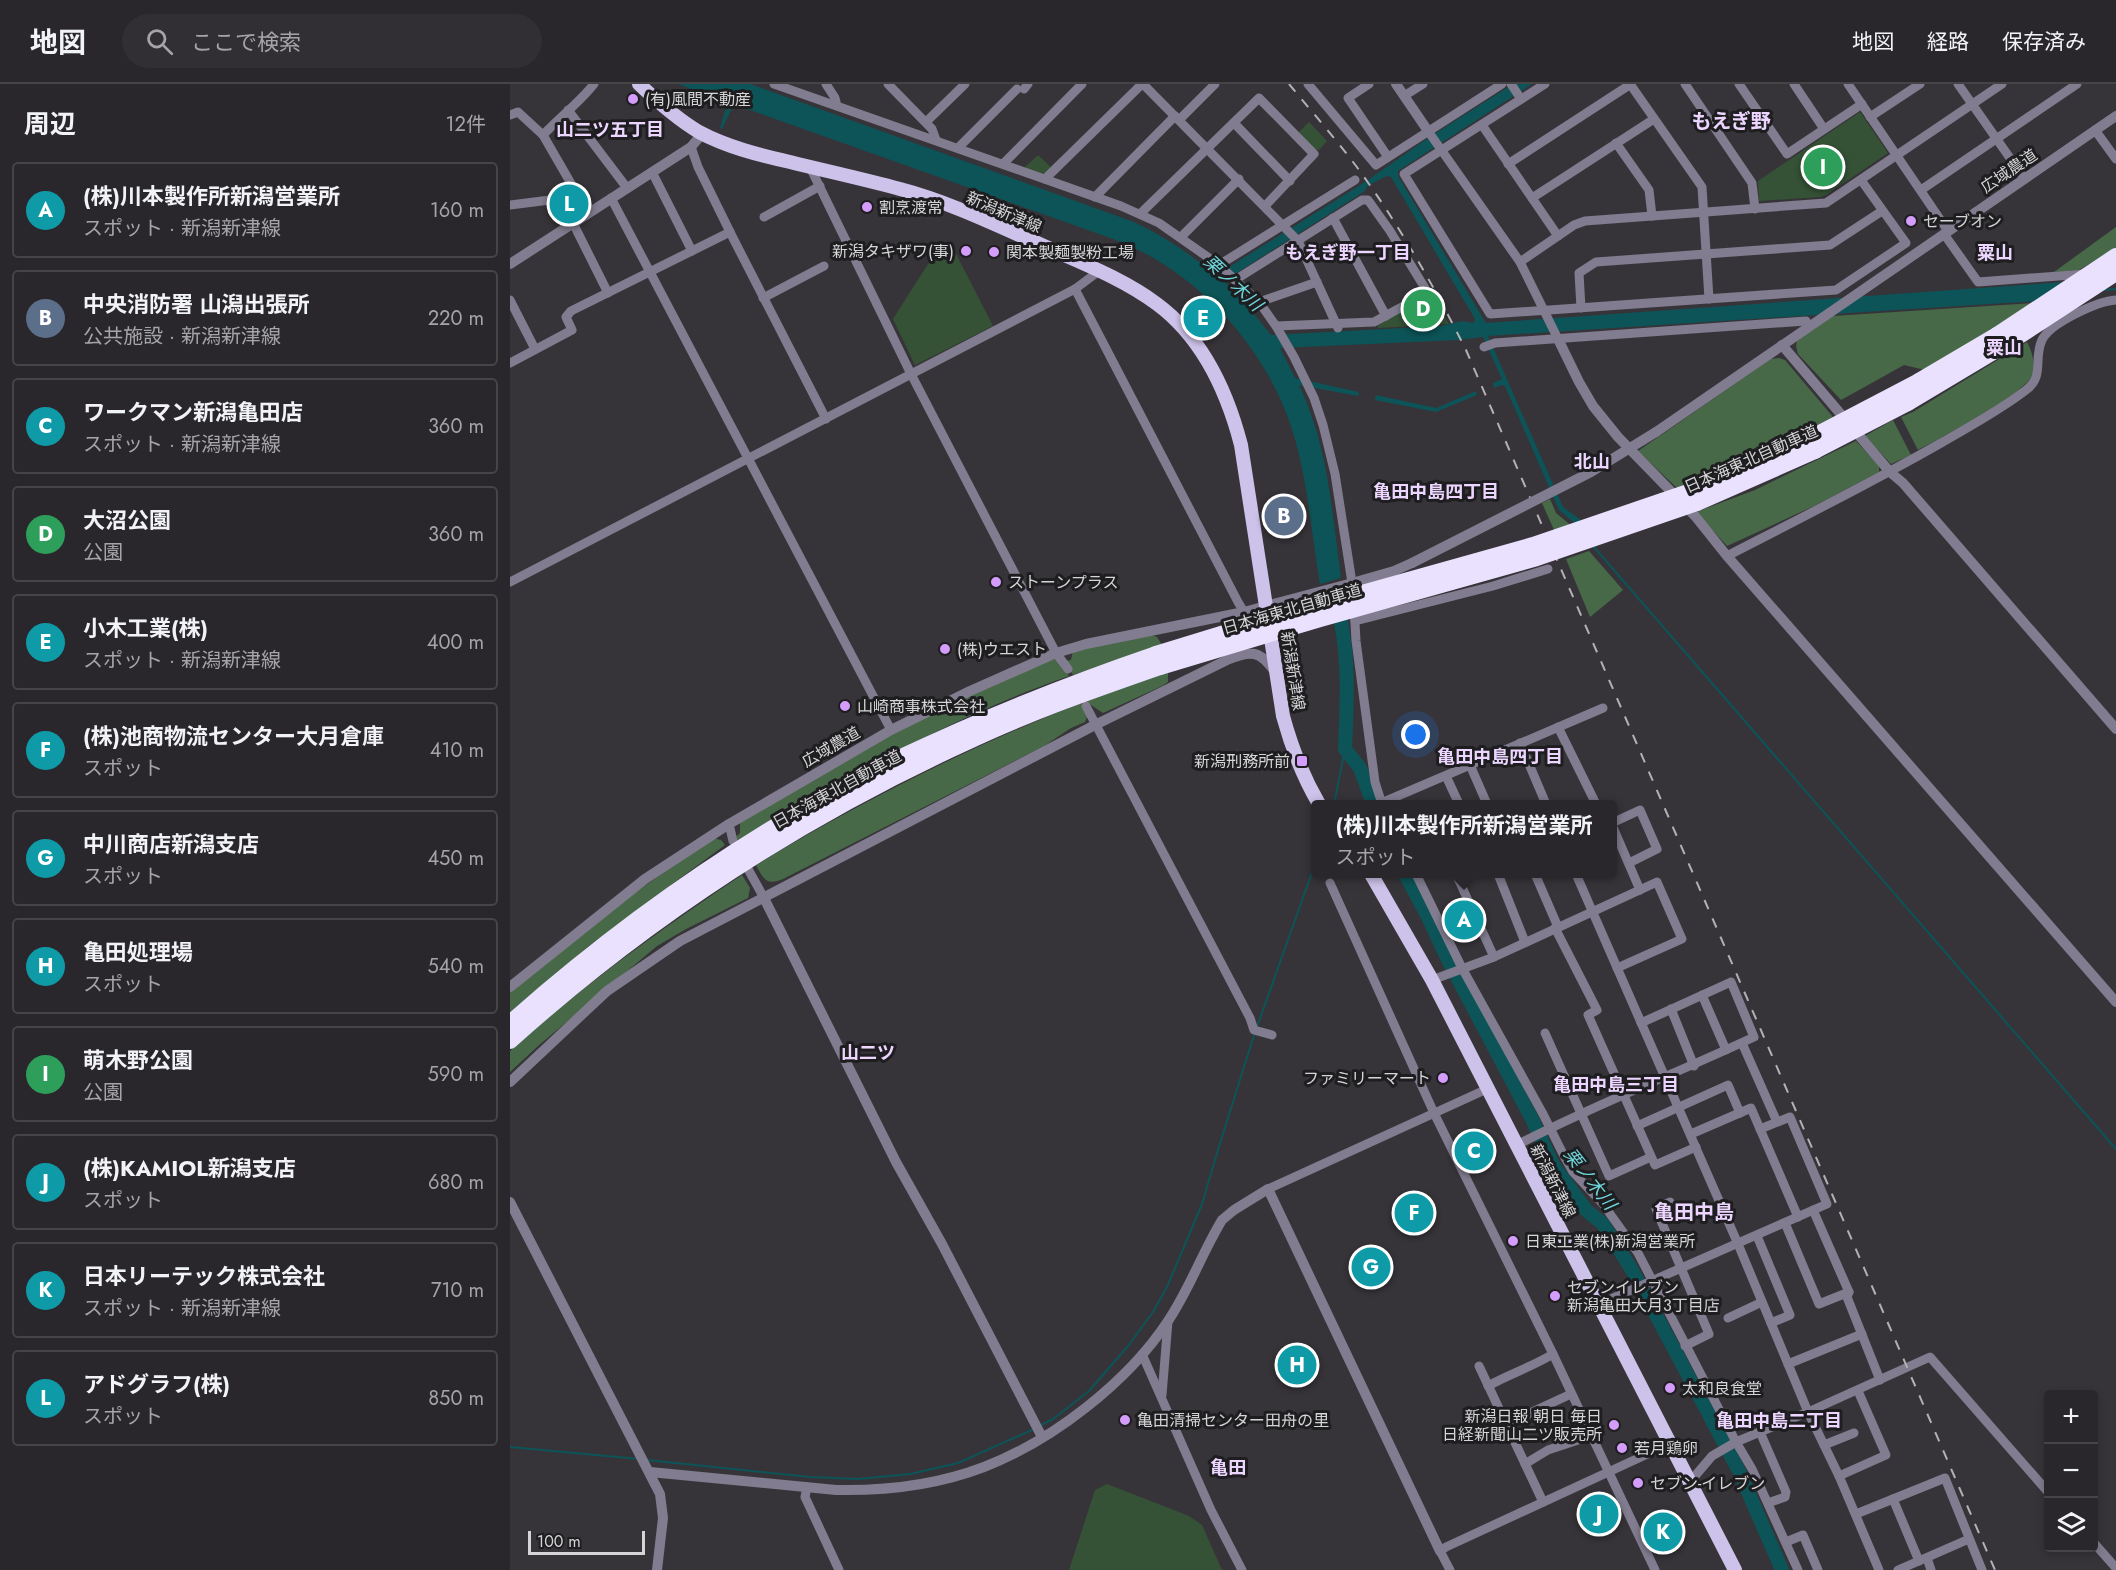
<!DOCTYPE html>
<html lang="ja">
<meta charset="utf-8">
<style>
:root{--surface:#29272b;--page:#312f33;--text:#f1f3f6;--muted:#a5a5a9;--line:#454447;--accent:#8c9099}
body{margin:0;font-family:Jost,"Noto Sans JP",sans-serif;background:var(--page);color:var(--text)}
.controls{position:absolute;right:18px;bottom:18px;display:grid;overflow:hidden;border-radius:6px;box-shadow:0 3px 9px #0003}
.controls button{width:54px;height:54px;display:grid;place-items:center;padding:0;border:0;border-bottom:2px solid var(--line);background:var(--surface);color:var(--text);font:30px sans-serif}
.scale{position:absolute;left:18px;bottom:15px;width:117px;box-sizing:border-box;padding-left:6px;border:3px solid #d5d4d7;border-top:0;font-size:16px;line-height:21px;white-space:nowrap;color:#d5d4d7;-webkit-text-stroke:4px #1e1d1f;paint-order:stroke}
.you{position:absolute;left:906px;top:651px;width:21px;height:21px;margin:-15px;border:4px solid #fff;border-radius:50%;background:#1a73e8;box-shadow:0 0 0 9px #1a73e833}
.badge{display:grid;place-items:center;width:39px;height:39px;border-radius:50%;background:var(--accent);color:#fff;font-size:20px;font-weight:700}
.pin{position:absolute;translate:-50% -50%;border:3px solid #fff;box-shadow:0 2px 6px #0006}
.popup{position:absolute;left:801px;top:716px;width:306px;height:78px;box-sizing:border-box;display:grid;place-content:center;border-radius:6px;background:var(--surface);filter:drop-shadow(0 2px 4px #0005);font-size:20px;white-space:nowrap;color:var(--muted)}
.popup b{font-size:22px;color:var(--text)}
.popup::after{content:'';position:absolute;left:50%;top:100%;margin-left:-12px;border:12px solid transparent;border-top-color:var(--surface)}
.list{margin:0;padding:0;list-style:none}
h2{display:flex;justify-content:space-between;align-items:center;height:78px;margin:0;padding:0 24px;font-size:26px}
h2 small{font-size:20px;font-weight:400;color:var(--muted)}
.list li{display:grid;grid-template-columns:39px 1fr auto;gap:18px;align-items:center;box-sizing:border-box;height:96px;margin:0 12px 12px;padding:0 12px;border:2px solid var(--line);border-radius:6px}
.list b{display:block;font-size:22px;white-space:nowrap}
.list p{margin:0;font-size:20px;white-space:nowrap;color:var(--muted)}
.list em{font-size:20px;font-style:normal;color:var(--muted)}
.icon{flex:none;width:33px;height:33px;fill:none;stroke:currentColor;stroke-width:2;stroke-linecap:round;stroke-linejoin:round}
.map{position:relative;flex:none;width:1606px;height:1486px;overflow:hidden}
header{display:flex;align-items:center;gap:36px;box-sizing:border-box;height:84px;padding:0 30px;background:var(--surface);border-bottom:2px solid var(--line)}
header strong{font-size:28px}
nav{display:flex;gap:33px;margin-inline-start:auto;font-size:21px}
.search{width:420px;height:54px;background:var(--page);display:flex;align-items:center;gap:15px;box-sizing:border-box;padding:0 21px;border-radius:33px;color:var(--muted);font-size:22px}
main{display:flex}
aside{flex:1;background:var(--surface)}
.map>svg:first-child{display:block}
</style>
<header>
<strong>地図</strong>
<div class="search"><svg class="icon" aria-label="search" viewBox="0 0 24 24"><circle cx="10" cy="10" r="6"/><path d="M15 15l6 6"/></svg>ここで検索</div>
<nav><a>地図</a><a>経路</a><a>保存済み</a></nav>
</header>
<main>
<aside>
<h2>周辺<small>12件</small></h2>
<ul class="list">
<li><span class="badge" style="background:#0f9aa8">A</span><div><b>(株)川本製作所新潟営業所</b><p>スポット · 新潟新津線</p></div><em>160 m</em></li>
<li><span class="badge" style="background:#5c6f8a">B</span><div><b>中央消防署 山潟出張所</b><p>公共施設 · 新潟新津線</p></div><em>220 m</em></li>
<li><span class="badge" style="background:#0f9aa8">C</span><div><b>ワークマン新潟亀田店</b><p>スポット · 新潟新津線</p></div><em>360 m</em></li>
<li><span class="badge" style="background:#2e9e5b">D</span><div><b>大沼公園</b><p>公園</p></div><em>360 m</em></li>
<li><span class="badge" style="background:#0f9aa8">E</span><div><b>小木工業(株)</b><p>スポット · 新潟新津線</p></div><em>400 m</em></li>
<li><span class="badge" style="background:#0f9aa8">F</span><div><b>(株)池商物流センター大月倉庫</b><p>スポット</p></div><em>410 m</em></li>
<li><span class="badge" style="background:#0f9aa8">G</span><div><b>中川商店新潟支店</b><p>スポット</p></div><em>450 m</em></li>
<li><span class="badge" style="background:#0f9aa8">H</span><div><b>亀田処理場</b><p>スポット</p></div><em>540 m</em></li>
<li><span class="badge" style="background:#2e9e5b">I</span><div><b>萌木野公園</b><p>公園</p></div><em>590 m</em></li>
<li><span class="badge" style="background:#0f9aa8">J</span><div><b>(株)KAMIOL新潟支店</b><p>スポット</p></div><em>680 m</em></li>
<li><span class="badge" style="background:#0f9aa8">K</span><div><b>日本リーテック株式会社</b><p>スポット · 新潟新津線</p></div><em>710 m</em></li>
<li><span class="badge" style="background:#0f9aa8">L</span><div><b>アドグラフ(株)</b><p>スポット</p></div><em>850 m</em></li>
</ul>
</aside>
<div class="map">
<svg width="1606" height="1486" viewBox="0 0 1606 1486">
<rect width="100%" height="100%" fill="#373439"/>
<!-- green -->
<g fill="#355236">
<path d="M1350,28L1378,69L1316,111L1310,113L1249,117L1248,97Z"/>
<path d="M799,38L817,57L809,66L804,65L788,49Z"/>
<path d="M528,71L542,84C532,94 526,88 514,84Z"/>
<path d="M442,162L483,242L405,281L383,235L425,169Z"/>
<path d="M921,210L939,240L868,244V241Z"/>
<path d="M597,1400L679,1432L692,1441L712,1486H559L585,1406Z"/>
</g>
<!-- forest -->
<g fill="#476948">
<path d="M1606,143V164L1569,186L1544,188Z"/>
<path d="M1525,219L1415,286L1394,281L1331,316L1288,270L1286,262L1287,257L1323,232Z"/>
<path d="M1517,258C1522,267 1527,283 1521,293C1512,311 1429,355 1408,366L1391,333L1403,328Z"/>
<path d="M1269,274L1275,276L1323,333L1298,349L1168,405L1128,367L1261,275Z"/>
<path d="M1383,336L1401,371L1381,380L1355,352Z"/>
<path d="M1346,357L1369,382V388L1304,422L1217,462L1186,428L1245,406Z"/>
<path d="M1040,415L1046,429L1063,443L1045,448L1032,419Z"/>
<path d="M1079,467L1113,506L1080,533L1056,475Z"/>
<path d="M639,550L647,553L652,561L563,591L554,577L561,576L563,566Z"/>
<path d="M546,575L552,580L559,592C441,633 335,694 228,757L226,753L230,749V736L366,656L536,576Z"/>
<path d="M658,587V598L652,602L593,629L575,617Z"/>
<path d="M571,619L577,633L575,638L561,644L534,662L273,795C257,802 253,795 246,781C350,718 457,664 571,619Z"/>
<path d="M202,754L211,756L215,761L80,861L0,928V906L80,841Z"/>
<path d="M232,791L240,804L238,814L176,845L147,862L28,962L0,988V967C72,902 151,845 232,791Z"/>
</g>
<!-- water -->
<g fill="#0c5457" fill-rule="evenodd">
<path d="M168,0H240L624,138C654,152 680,170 706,191L855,98L918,54L1003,0H1022L888,87V92L976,239L1554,198L1526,217L978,252L1053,423L1071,436L1067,441L1049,426L995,302L991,301L984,304L983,299L992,295L973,253L948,256L770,264L785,294L849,308L848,312L789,301C818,361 822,428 831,494L810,500C802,452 798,402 785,355C764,281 711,214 645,175C632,167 617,161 603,155L243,27L227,22L222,24L212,45L210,44L216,23V18ZM877,92L881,93L965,235L963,239L952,237L931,242L761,251L731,214L714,197L855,107L857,102Z"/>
<path d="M966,307L967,311L926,328L865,316L866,311L926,324Z"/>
</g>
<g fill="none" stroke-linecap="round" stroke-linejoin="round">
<!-- stream -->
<g stroke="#0c5457" stroke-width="2">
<path d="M1594,206L1606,205"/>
<path d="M1083,462L1606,1065"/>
<path d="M824,720L835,665"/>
<path d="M747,943L806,777"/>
<path d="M529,1342L543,1335L579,1307L618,1262L643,1228L657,1203L692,1120L707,1069L745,948"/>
<path d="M0,1363L129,1375"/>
<path d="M137,1376L300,1393L348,1395L400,1390L448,1379L524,1345"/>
</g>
<!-- river -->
<g stroke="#0c5457" stroke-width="14">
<path d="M827,522C840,566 837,620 835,665L850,684L863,720"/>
<path d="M895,790L918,833L938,876L1022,1035L1043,1081L1076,1126L1093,1140L1122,1186L1229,1387L1272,1486"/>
</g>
<!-- minor -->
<g stroke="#817c8f" stroke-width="9">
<path d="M264,0L611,122L649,139L709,181L749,218L766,242L784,273L804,314L813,341L825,390L843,505"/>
<path d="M316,0L325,14L327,22"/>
<path d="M378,0L422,45L426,56"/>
<path d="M633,0L788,157L828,244"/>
<path d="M798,0L866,81L992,0"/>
<path d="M859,0L838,14L878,73"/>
<path d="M1001,0L1011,15"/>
<path d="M1035,0L894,90L980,230L1326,206L1396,159L1351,96"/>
<path d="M1120,0L1192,103L1199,215"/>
<path d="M1175,0L1242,99L1245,125"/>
<path d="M1229,0L1277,70L1352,20"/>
<path d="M1284,0L1314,45"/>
<path d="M1338,0L1438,147"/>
<path d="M1448,0L1514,94"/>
<path d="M514,5L518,0"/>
<path d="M894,12L913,0"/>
<path d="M58,26L117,104"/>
<path d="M0,31L8,28L33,51L78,129"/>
<path d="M1360,33L1410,0"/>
<path d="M669,36L705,0"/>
<path d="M416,38L455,0"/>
<path d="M724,39L780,97"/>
<path d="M972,41L1048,152"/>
<path d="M1585,46L1606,75"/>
<path d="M918,47L1010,178L1048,255"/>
<path d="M33,51C50,33 69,19 84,0"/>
<path d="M1106,59L1139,106L1142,132"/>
<path d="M181,63L188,83L224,156L316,335"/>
<path d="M448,64L507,5"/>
<path d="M493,80L572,0"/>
<path d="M998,80L1121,0"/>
<path d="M300,83L401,290L546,569L558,585"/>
<path d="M142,88L182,167"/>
<path d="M535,95L632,0"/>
<path d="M1411,106L1567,0"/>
<path d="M585,113L665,32"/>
<path d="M101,114L381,646"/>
<path d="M1022,114L1144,35"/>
<path d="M0,121L40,116L63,104"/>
<path d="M630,130L749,14L804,70L755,122"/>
<path d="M254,133L310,102"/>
<path d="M823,134L876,232"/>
<path d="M63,139L98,209"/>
<path d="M1434,150L1468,198L1575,190"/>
<path d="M671,153L729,95"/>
<path d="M1010,178L1064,141L1075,137L1316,119L1492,0"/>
<path d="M709,181L845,96"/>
<path d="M725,196L852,116H858L880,147L918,209L864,238L766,242"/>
<path d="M565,205L728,518L734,528"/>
<path d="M253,214L314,182"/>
<path d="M0,216L25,265"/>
<path d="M749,218L807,198"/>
<path d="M1071,224L1069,189L1086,178L1320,161L1372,127"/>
<path d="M974,263L985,259L1296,237"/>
<path d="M0,279L62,246L56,233L61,227L220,148"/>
<path d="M1217,472C1289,435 1361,399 1431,359C1460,342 1489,327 1516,306C1535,292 1523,275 1532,256C1540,239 1588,217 1606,216"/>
<path d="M0,498L565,205L589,187"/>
<path d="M844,521L846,557L865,698L872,720"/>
<path d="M845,537L983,502L1038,485"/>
<path d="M576,622L740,934L744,946L762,951"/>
<path d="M1048,643L1086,720"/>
<path d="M1010,659L1036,720"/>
<path d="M960,681L977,720"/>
<path d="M936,692L949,720"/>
<path d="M869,720L1093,624"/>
<path d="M1102,739L1130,726L1147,765L1119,779"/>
<path d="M219,740L223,757"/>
<path d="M1102,741L1130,806"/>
<path d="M238,785L253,812"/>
<path d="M906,790L952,884L1033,1030L1054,1072L1063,1088L1093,1120L1128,1169L1226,1358L1242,1385L1288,1486"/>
<path d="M946,790L984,873"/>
<path d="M988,790L1015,858"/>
<path d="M1025,790L1048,843"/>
<path d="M1066,790L1228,1160L1298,1328L1329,1392L1369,1486"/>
<path d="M820,799L924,1029L1043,1270L1145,1486"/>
<path d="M1045,844L1087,926L1078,931L1145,1081L1186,1063"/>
<path d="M922,896L984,873L1147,798L1172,855L1107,884"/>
<path d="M1192,911L1216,966"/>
<path d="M1161,925L1184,982"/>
<path d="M1035,949L1099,1092L1141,1073"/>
<path d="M1232,959L1267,1038"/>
<path d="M1127,1042L1218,1001L1230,1029"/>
<path d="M1181,1050L1241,1024L1288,1133"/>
<path d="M1007,1061C1084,1021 1165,990 1244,953L1221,898L1131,939"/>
<path d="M758,1105L977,1005"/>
<path d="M1160,1118L1146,1125L1199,1250L1175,1262"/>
<path d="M1303,1126L1339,1208L1337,1213L1370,1296"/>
<path d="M1275,1139L1309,1220L1339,1208"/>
<path d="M1247,1152L1280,1231L1261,1239"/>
<path d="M1087,1221L1317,1120L1280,1033L1250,1045"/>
<path d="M1218,1234L1252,1218"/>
<path d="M632,1270L701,1426L732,1486"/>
<path d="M1278,1280L1352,1250"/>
<path d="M969,1282L1033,1418"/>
<path d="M978,1302C999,1290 1022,1283 1043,1270"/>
<path d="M652,1311L658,1237"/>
<path d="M996,1340L1061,1310"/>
<path d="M1250,1348L1276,1408L1275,1413L1258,1419"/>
<path d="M1314,1361L1344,1349"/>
<path d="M1015,1380L1038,1366L1068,1356L1079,1347"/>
<path d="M1329,1392L1376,1371L1348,1307"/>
<path d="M1179,1399L1202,1372L1226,1358L1298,1328L1420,1273L1538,1408"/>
<path d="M297,1403L295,1413L329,1486"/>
<path d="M1383,1415L1409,1477"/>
<path d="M1346,1430L1435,1394L1472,1486"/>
<path d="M1276,1458L1293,1451L1308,1486"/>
<path d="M1584,1459L1606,1484"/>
<path d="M1417,1474L1421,1486"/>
<path d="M940,1486L930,1467L936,1463L1159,1360"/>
<path d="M1388,1486L1459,1455"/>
</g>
<!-- tertiary -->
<g stroke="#817c8f" stroke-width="10">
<path d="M886,0L918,47"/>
<path d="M0,180L181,63L192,50"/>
<path d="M1048,255L1069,298L1083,322L1108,353L1185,432L1217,472L1606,918"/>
<path d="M1272,261L1380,388L1393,399L1606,645"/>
<path d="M1146,348L1606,32"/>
<path d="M253,812L386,1078L432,1160L532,1353"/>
<path d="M0,903L135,795L219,740L381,646L460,607L546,569L576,560L734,528L835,501L884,487L902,479"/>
<path d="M0,998L97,907L170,857L585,641L717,576C741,566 750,566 765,588"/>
<path d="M0,1118L150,1410L153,1434L147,1486"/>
<path d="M140,1388L326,1406C376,1407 427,1401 474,1383C542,1357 618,1298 658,1237C679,1206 692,1169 712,1136L724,1126L758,1105L930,1467"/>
</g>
<!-- primary -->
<g stroke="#cdc2e9" stroke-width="14">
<path d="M129,0C148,18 167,35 189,48C217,63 249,71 280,78C316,87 353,95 390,105C436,117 482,139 525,158C566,177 611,193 647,220C693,254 717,307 731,361L773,632C782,665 792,691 809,720"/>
<path d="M861,790L922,896L1225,1486"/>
</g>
<!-- motorway -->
<g stroke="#e9e1fd" stroke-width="16">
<path d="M1409,297L1487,251"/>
<path d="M1398,319L1500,258L1606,189"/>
<path d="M1178,408L1258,375L1300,354"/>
<path d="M1187,419L1305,367"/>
<path d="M0,939C117,835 249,744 389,674C473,634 558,600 646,570"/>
<path d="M0,957C135,836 289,735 455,659C518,629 584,606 650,583"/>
</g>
<!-- rail -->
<path stroke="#b2b1b4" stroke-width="2" stroke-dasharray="10 10" stroke-linecap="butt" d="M779,0C806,33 835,65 859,100C895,151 928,210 956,266L1485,1486"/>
<!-- tertiary-bridge -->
<path stroke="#817c8f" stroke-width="10" d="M902,479L1081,388L1146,348"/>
<!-- motorway-bridge -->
<g stroke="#e9e1fd" stroke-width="16">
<path d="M1487,251L1606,172"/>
<path d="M1300,354L1409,297"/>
<path d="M1305,367L1398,319"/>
<path d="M646,570L770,532L1023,461L1178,408"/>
<path d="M650,583L810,535L1027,474L1187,419"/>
</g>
</g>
<!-- markers -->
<g fill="#d49cfb" stroke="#1e1d1f" stroke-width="2">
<circle cx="123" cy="15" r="6"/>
<circle cx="357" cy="123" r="6"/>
<circle cx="1401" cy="137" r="6"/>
<circle cx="456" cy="167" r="6"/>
<circle cx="484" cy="168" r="6"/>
<circle cx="486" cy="498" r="6"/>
<circle cx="435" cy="565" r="6"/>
<circle cx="335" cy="622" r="6"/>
<rect x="786" y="671" width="12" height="12" rx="3"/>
<circle cx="933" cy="994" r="6"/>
<circle cx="1003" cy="1157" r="6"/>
<circle cx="1045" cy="1212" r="6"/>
<circle cx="1160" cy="1304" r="6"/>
<circle cx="615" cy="1336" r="6"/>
<circle cx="1104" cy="1341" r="6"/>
<circle cx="1112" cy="1364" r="6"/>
<circle cx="1128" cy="1399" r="6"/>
</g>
<g text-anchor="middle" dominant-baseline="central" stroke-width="6" stroke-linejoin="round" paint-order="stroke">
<!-- poi labels -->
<g font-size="16" fill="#d5d4d7" stroke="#1e1d1f" text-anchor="start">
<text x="135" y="15">(有)風間不動産</text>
<text x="369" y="123">割烹渡常</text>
<text x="1413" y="137">セーブオン</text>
<text x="444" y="167" text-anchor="end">新潟タキザワ(事)</text>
<text x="496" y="168">関本製麺製粉工場</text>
<text x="498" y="498">ストーンプラス</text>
<text x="447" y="565">(株)ウエスト</text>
<text x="347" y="622">山崎商事株式会社</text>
<text x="780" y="677" text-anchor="end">新潟刑務所前</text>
<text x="921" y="994" text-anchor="end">ファミリーマート</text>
<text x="1015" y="1157">日東工業(株)新潟営業所</text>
<text x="1057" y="1203">セブンイレブン<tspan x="1057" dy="18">新潟亀田大月3丁目店</tspan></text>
<text x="1172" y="1304">太和良食堂</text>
<text x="1092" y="1332" text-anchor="end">新潟日報 朝日 毎日<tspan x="1092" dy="18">日経新聞山二ツ販売所</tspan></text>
<text x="627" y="1336">亀田清掃センター田舟の里</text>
<text x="1124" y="1364">若月鶏卵</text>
<text x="1140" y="1399">セブン-イレブン</text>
</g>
<!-- street labels -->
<g font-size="16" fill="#d5d4d7" stroke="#1e1d1f">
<text transform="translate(1499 87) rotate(-34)">広域農道</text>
<text transform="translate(494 128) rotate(23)">新潟新津線</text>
<text transform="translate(1241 375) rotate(-24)">日本海東北自動車道</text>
<text transform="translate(782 525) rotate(-16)">日本海東北自動車道</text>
<text transform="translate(783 587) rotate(81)">新潟新津線</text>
<text transform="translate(321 663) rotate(-30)">広域農道</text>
<text transform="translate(327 705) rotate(-29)">日本海東北自動車道</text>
<text transform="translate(1043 1097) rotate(63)">新潟新津線</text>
</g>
<!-- neighbourhood labels -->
<g font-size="18" font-weight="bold" fill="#ecd5fe" stroke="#1e1d1f">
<text x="100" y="46">山二ツ五丁目</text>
<text x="838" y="169">もえぎ野一丁目</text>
<text x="1485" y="169">粟山</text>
<text x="1494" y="264">粟山</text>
<text x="1082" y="378">北山</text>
<text x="926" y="408">亀田中島四丁目</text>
<text x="990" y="673">亀田中島四丁目</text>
<text x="358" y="969">山二ツ</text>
<text x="1106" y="1001">亀田中島三丁目</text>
<text x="1269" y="1337">亀田中島二丁目</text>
<text x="718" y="1384">亀田</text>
</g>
<!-- water labels -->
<g font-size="18" font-style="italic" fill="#6ed4d9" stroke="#1e1d1f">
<text transform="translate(723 199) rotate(43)">栗ノ木川</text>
<text transform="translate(1080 1095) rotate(52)">栗ノ木川</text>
</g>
<!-- quarter labels -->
<g font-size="20" font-weight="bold" fill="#ecd5fe" stroke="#1e1d1f">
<text x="1221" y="37">もえぎ野</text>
<text x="1184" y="1128">亀田中島</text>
</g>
</g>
</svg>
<div class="controls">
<button>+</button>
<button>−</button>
<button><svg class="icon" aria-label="layers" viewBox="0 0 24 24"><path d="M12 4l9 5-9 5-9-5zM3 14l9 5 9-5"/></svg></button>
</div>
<div class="scale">100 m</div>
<div class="you"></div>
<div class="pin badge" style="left:954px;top:836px;background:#0f9aa8">A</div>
<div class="popup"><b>(株)川本製作所新潟営業所</b>スポット</div>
<div class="pin badge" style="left:774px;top:432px;background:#5c6f8a">B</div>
<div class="pin badge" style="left:964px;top:1067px;background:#0f9aa8">C</div>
<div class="pin badge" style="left:913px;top:225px;background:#2e9e5b">D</div>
<div class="pin badge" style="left:693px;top:234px;background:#0f9aa8">E</div>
<div class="pin badge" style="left:904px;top:1129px;background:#0f9aa8">F</div>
<div class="pin badge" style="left:861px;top:1183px;background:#0f9aa8">G</div>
<div class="pin badge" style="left:787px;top:1281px;background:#0f9aa8">H</div>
<div class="pin badge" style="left:1313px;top:83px;background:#2e9e5b">I</div>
<div class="pin badge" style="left:1089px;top:1430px;background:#0f9aa8">J</div>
<div class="pin badge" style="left:1153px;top:1448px;background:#0f9aa8">K</div>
<div class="pin badge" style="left:59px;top:120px;background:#0f9aa8">L</div>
</div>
</main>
